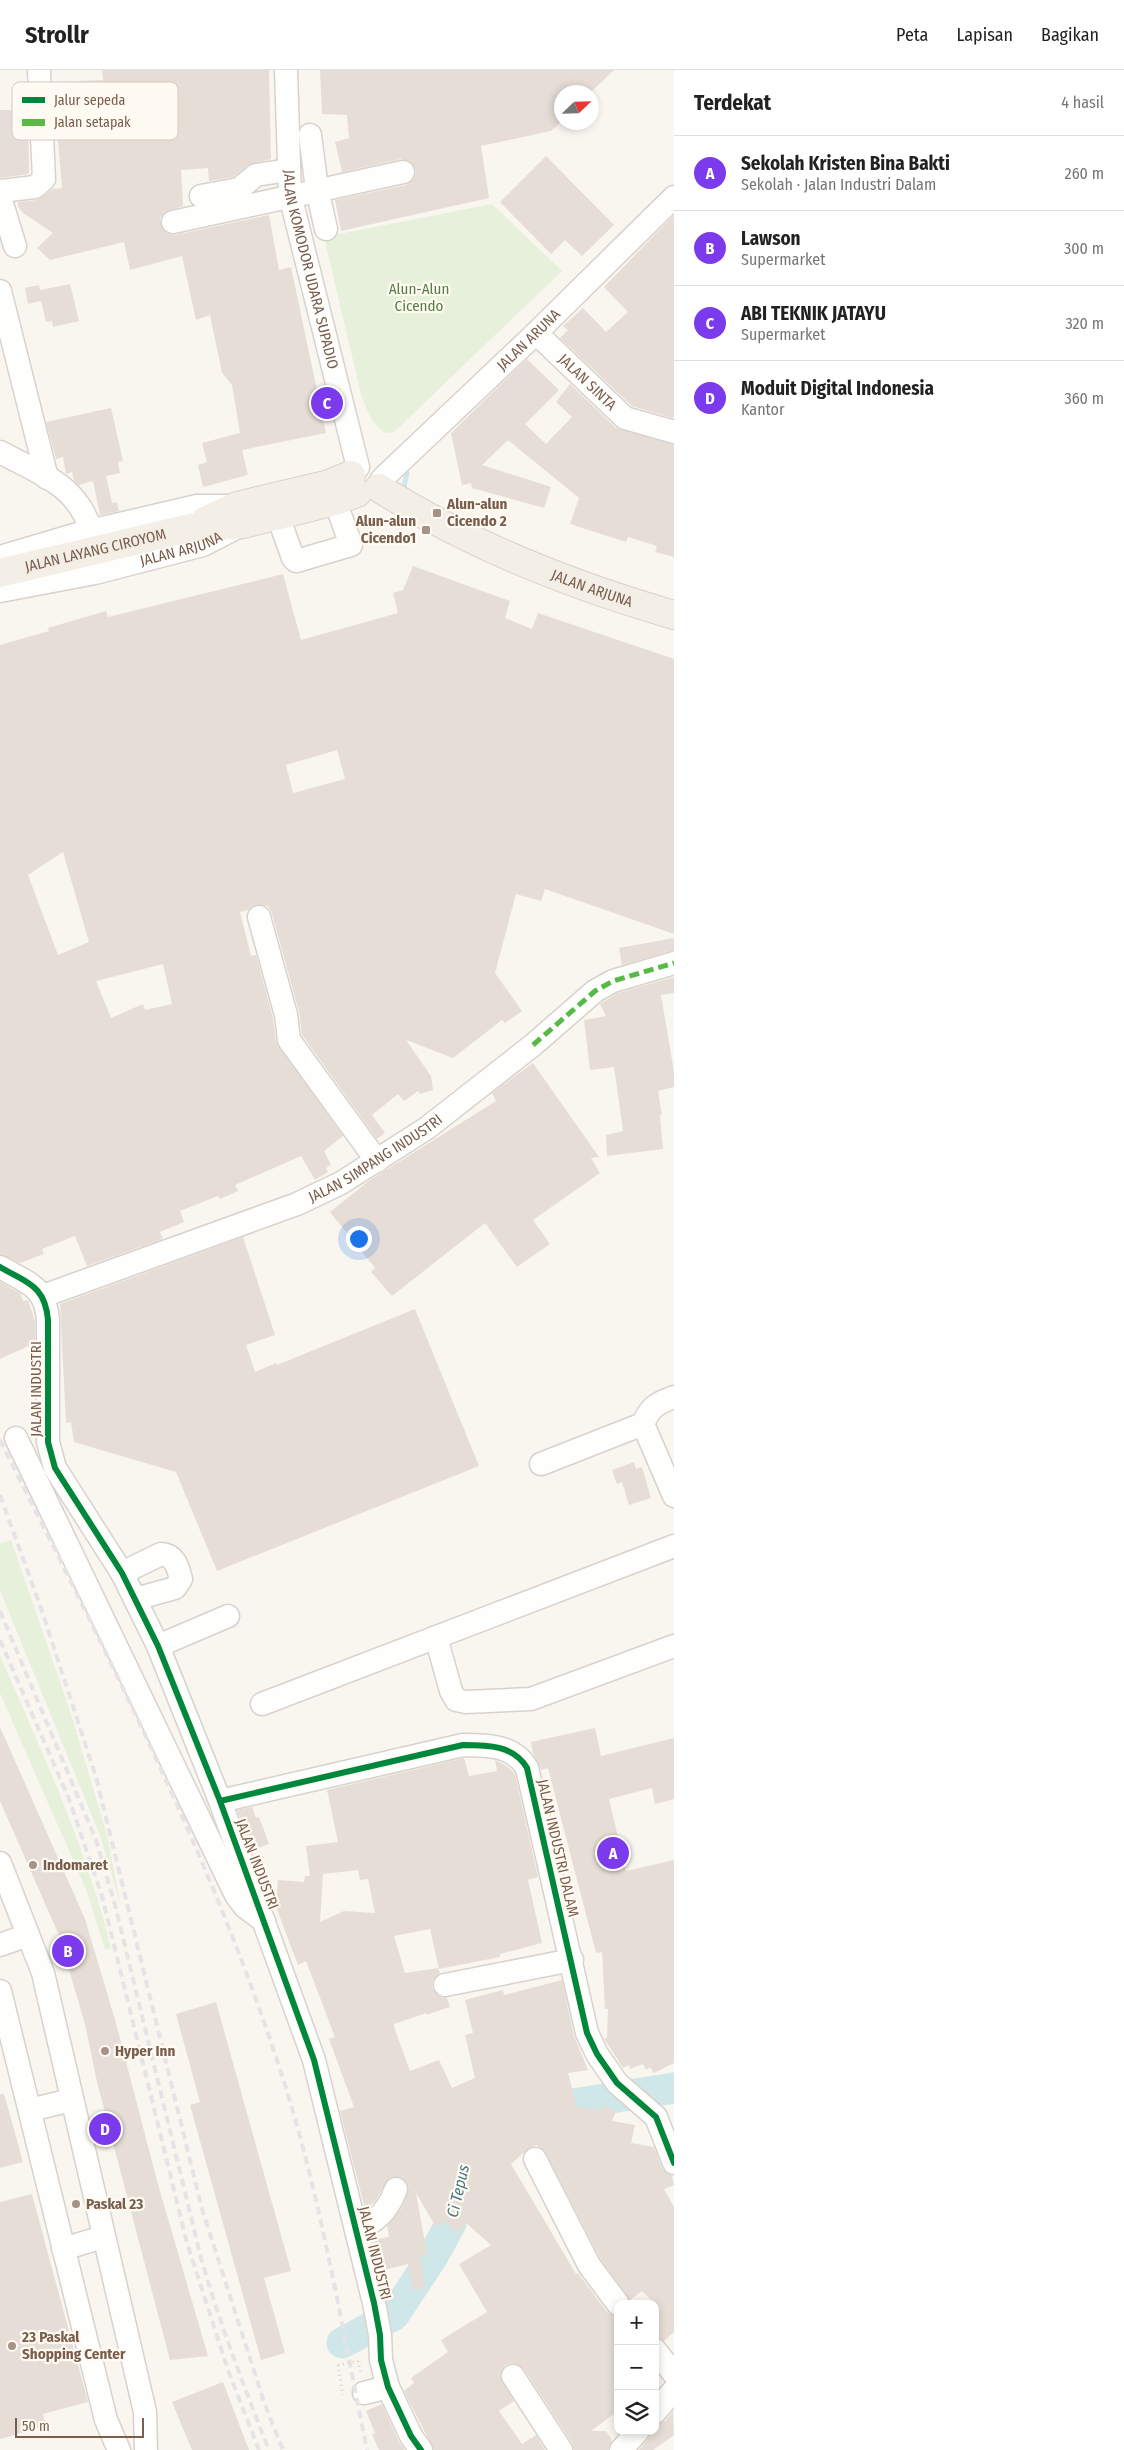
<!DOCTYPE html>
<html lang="id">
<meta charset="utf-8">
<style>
:root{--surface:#fff;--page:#f2f2f2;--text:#222;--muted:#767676;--line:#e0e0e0;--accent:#7c3aed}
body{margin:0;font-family:"Fira Sans Condensed",sans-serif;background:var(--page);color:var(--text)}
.controls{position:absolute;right:15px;bottom:15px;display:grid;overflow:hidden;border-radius:10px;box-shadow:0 2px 8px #0003}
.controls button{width:45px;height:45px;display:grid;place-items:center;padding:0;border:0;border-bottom:1px solid var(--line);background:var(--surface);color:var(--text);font:25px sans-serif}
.compass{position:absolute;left:554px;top:15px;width:45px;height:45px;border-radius:50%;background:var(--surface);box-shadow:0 2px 8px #0003;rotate:67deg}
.scale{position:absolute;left:15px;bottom:12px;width:129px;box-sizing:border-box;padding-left:5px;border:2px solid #795d4d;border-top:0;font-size:14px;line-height:18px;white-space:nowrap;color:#795d4d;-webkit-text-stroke:4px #fffaf2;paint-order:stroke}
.you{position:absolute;left:358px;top:1168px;width:18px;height:18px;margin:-12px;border:4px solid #fff;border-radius:50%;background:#1a73e8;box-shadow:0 0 0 8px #1a73e833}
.badge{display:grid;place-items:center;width:32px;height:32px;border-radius:50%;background:var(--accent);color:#fff;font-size:16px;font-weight:700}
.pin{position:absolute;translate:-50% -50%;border:2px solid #fff;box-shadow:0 1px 5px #0006}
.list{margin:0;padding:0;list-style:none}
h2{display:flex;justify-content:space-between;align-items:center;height:65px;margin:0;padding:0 20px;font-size:21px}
h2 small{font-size:16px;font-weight:400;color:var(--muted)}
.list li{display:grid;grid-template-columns:32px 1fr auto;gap:15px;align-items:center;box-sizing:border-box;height:75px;padding:0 20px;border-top:1px solid var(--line)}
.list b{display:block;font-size:19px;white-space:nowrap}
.list p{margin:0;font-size:16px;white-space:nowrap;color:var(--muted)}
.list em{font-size:16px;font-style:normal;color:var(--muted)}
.icon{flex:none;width:28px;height:28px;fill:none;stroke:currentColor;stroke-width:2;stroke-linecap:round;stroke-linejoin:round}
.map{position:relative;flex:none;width:674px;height:2380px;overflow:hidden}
header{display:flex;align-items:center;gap:30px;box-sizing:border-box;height:70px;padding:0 25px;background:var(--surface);border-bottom:1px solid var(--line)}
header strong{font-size:24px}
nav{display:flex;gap:28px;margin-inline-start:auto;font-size:18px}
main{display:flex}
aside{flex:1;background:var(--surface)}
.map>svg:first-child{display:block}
</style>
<header>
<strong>Strollr</strong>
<nav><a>Peta</a><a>Lapisan</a><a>Bagikan</a></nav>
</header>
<main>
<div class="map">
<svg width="674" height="2380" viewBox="0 0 674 2380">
<rect width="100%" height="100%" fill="#f9f5ef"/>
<!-- green -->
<g fill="#e6f0da">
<path d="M492,134L562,201L394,362L385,363C371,353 367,340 361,324L324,167Z"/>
<path d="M11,1470L71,1644L107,1765L121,1837L101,1768L0,1520V1474Z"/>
<path d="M0,1586C42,1682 86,1776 111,1878L105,1880L88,1824L0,1623Z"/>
</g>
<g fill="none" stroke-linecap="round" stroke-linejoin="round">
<!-- stream -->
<path stroke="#d0e7e9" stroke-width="5" d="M406,423L404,416L407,403"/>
<!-- river -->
<g stroke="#d0e7e9" stroke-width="31">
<path d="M535,2040L674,2018"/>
<path d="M342,2273L394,2245L433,2186L451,2153L458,2115"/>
</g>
</g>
<!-- building -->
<g fill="#e6ded6" fill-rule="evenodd">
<path d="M102,0H269L271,89L248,95L233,107L209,111L208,98L181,100L183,136L165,142L160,148L163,160L169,164L175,165L269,145L279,200L291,197L326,363L242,380L248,405L203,417L198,395L207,392L202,373L240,363L232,315L222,303L210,245L196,250L182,186L130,200L124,172L50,190L37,178L53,163L23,143L18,137V132L37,130L53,119L62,118L53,12L103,10Z"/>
<path d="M320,0H614L591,22H562V51L551,61L481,76L489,128L341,161L335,130L406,115L415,106L416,100L412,93L401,89L342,102L335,72L349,68L347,45L322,44Z"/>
<path d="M0,40H28L29,104L0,108Z"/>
<path d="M546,86L614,155L582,186L565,170L551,184L500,132Z"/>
<path d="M674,145V347L672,348L632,336L560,268L568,260L563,256L583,238L606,262L628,242L604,217Z"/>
<path d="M70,214L79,251L53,257L52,251L46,252L41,231L28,234L25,218L39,215L40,220Z"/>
<path d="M527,289L559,320L525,354L546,374L572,347L556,332L570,314L616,358L674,375V487L655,482L657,476L628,467L626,472L570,454L579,428L508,370L482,395L551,417L544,438L472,418L471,413L462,415L451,363Z"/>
<path d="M111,338L123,391L118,392L120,403L106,406L112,433L117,432L119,441L100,445L93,411L78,415L74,410L72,402L66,404L63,387L56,389L46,352Z"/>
<path d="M413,496L510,531L505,548L532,559L538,543L674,589V864L545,819L541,831L516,824L495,903L522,941L505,953L502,950L453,988L406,970L431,1006L433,1020L420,1024L418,1021L404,1031L398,1024L372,1045L385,1063L377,1069L302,965L299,942L272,844L268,836L255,835L248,840L240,842L251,886L256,885L273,948L276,972L343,1066L324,1081L331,1095L326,1098L328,1102L315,1110L301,1086L235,1115L238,1121L220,1129L218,1126L180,1141L184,1152L160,1162L163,1169L87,1196L75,1166L42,1179L44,1184L20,1193L0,1184V575L49,561L48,558L106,541L108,547L283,504L301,570L398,543L393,523L403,520ZM337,680L345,709L293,723L286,695ZM63,782L89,872L58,885L28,805ZM163,894L172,934L145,940L143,934L111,948L96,911Z"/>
<path d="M674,868V880L622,895L619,878Z"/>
<path d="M674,907V923L661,925L674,1002V1017L658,1021L662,1045H660L663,1079L607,1086L606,1065L623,1061L614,997L590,1000L584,950L606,946L600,934L618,923Z"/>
<path d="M533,993L599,1087L591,1088L600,1103L533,1150L550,1174L517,1197L485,1153L392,1226L371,1202L375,1198L330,1142L370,1110L496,1031L492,1023Z"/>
<path d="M243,1167L275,1265L246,1275L255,1302L276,1293L277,1295L415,1239L479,1396L217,1501L176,1402L74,1372L71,1352L66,1353L60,1234Z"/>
<path d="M0,1212L20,1223L23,1231L28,1230L35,1251V1273L0,1289Z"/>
<path d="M634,1392L636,1399L642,1397L651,1428L629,1435L622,1412L617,1414L612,1400Z"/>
<path d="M0,1657L85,1849L116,1953L157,2111L208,2286L170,2290L97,2012L85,1954L58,1863L0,1731Z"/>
<path d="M595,1658L601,1686L674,1668V1729L655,1734L652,1718L609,1729L626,1801L674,1790V1993L654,2003L650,1997L646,2000L643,1994L630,1999L629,1995L623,1998L604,1968H607L608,1939H605L602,1882L596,1883L548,1698L541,1700L533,1683L531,1672Z"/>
<path d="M464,1688L469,1706L497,1701L495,1690L507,1696L515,1704L538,1807L528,1810L542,1873L500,1884V1887L439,1899L430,1859L394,1866L405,1903L438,1898L440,1903L433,1910L432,1918L440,1927L447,1928L450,1937L426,1945V1943L394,1954V1957L410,2001L439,1990L452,2018L475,2008L465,1965L473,1963L465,1930L503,1920L504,1925L562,1910L574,1966L588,2000L568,2003L577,2037L601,2040L603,2035L616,2041L612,2051L635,2055L631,2073L654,2077L662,2098L672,2106L674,2115L664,2119L674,2137V2262L664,2271L655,2267V2234L642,2221L630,2230L600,2188L546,2083L537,2075L530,2077L511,2094L576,2204L578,2203L607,2242L618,2247V2341L591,2361H606L612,2370L608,2380H574L572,2373L524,2299L513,2293L505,2295L500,2306L514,2331L499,2341L522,2374L536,2365L545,2380H434L404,2321L414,2313L411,2308L448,2282L441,2270L487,2242L459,2194L491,2175L466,2153L458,2163L443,2151L436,2157L416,2123L427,2184L420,2185L425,2218L413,2220L408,2194L380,2201L372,2170L389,2167L387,2156L401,2139L409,2117L406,2111L401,2107L389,2108L375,2131L365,2139L340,2041L354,2037L329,1969L335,1967L306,1891L298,1895L276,1837L278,1810L304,1812L305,1806H310L306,1776L338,1772L327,1720ZM358,1800L360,1810L368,1809L375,1843L344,1841L320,1852L323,1804Z"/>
<path d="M252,1737L256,1748L259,1747L269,1774L252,1780L237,1740Z"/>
<path d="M216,1932L291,2201L264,2208L285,2283L261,2290L190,2035L200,2032L176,1944Z"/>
<path d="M0,2024H4L23,2092L0,2098Z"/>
<path d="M32,2124L88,2332L43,2344L46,2356L0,2369V2132Z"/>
<path d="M223,2312L249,2380H192L172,2332Z"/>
<path d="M382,2334L399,2372L405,2380H379L372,2364L375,2363L366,2341Z"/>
<path d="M673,2341L674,2365L653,2380H639L648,2369L651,2361H655V2355L665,2351Z"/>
</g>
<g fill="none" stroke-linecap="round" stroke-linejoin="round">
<!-- minor casing -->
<g stroke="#d8d2cd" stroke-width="25">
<g id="minor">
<path id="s1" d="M286,0L290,125L358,397"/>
<path d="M310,65L317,119L326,159"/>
<path d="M0,121L35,117L44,109L39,0"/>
<path d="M201,126L239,119L256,105L288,100"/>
<path d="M0,127L15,176"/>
<path d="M173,152L403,102"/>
<path d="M0,221L47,408"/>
<path id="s2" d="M536,263L625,348L674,362"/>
<path d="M0,382C40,404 77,414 91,461"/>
<path id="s3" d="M382,409L536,263L674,127"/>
<path d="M278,446L293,488L296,491L300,490L351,475L335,431"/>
<path d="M0,487L81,463L197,436H235"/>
<path id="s4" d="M0,521L95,503L203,475L240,456"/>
<path d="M259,847L286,945L289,970L377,1091"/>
<path d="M0,1197C27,1213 45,1215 48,1250V1372L55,1398L122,1503L158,1576L220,1731L314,1990L374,2233L380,2265L381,2290L388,2317L411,2366L421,2380"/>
<path id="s5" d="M43,1226L297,1134L341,1113L427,1058L533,975L595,921L613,911L674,893"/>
<path d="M643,1354L674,1426"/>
<path d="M16,1368L236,1825L245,1837L264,1851"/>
<path d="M541,1394L643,1354C650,1337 657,1333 674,1327"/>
<path d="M122,1503L161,1484C175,1485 178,1497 181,1509L175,1518L135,1529"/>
<path d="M436,1567L451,1621L456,1630L466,1632L531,1629L674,1576"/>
<path d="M158,1576L228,1546"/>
<path d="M262,1634L674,1476"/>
<path d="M220,1731L463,1675C487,1675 514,1675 527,1698L587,1963L597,1984L617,2013L656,2047L674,2093"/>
<path d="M0,1793L43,1903L145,2342L146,2380"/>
<path d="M0,1875L28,1865"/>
<path d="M445,1915L572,1890"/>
<path d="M0,1921L106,2350L119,2380"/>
<path d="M30,2040L71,2030"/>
<path d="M535,2089L589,2195L618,2234"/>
<path d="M356,2160C377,2152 388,2140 396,2119"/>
<path d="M63,2179L103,2167"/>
<path d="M655,2280L674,2304"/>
<path d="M513,2306L561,2380"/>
<path d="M364,2323L388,2317"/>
<path d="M655,2342L674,2320"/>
<path d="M621,2380L638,2361"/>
</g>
</g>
<!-- major casing -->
<g stroke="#dad1cc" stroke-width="30">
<g id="major">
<path id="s6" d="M379,418C471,476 570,515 674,545"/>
<path d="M205,451L237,436L329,414L351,405"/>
<path id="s7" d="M0,503L190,458L243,454L335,431L357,423"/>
</g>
</g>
<!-- path -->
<g stroke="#dbd4d0" stroke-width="3" stroke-dasharray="1 4" stroke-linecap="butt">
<path d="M358,2291L361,2305"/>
<path d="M338,2295L343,2325"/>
</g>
<!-- minor -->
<use href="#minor" stroke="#fefefd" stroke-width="22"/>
<!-- major -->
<use href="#major" stroke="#f3efe7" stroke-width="28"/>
<!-- rail -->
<g stroke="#e6e3e6" stroke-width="4" stroke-dasharray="8 5" stroke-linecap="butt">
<path d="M0,1370C105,1580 214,1790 285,2015C322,2134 342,2258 367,2380"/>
<path d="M0,1425L42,1541L96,1707L202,2139L264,2332L283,2380"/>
<path d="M0,1541L96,1770L115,1835L201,2188C220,2254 244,2317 269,2380"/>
<path d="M0,1570L69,1729L102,1826L187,2173L229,2303L259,2380"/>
</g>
<!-- path-bridge -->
<path stroke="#dbd4d0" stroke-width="3" stroke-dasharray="1 4" stroke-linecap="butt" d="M338,2295L358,2291"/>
<!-- quiet -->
<path stroke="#58b947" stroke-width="5" stroke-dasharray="10 5" stroke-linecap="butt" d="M533,975L595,921L613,911L674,893"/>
<!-- cycleway casing -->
<g stroke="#fffaf2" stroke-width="9">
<g id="cycleway">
<path d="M0,1197C27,1213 45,1215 48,1250V1372L55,1398L122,1503L158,1576L220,1731L314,1990L374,2233L380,2265L381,2290L388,2317L411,2366L421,2380"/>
<path d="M220,1731L463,1675C487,1675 514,1675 527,1698L587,1963L597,1984L617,2013L656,2047L674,2093"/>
</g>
</g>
<!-- cycleway -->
<use href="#cycleway" stroke="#00873e" stroke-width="6"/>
</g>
<!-- markers -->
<g fill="#a69286" stroke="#fffaf2" stroke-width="2">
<rect x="432" y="438" width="10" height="10" rx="2.5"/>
<rect x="421" y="455" width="10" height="10" rx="2.5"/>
<circle cx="33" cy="1795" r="5"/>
<circle cx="105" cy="1981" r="5"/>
<circle cx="76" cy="2134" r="5"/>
<circle cx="12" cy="2276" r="5"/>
</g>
<g text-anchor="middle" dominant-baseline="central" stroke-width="4.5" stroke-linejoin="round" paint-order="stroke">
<!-- street labels -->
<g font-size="15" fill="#795d4d" stroke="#fffaf2">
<text stroke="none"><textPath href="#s1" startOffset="202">JALAN KOMODOR UDARA SUPADIO</textPath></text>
<text stroke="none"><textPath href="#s3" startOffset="202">JALAN ARUNA</textPath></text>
<text stroke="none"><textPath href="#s2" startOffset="71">JALAN SINTA</textPath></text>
<text stroke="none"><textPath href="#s4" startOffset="186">JALAN ARJUNA</textPath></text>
<text stroke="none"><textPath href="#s7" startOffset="98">JALAN LAYANG CIROYOM</textPath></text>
<text stroke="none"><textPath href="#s6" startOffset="236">JALAN ARJUNA</textPath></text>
<text stroke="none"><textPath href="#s5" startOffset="361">JALAN SIMPANG INDUSTRI</textPath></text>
<text transform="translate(36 1319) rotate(-90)">JALAN INDUSTRI</text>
<text transform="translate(558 1778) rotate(77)">JALAN INDUSTRI DALAM</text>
<text transform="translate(257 1794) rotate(69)">JALAN INDUSTRI</text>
<text transform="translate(375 2183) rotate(76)">JALAN INDUSTRI</text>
</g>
<!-- park labels -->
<g font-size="15" fill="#557e44" stroke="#fffaf2">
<text x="419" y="219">Alun-Alun<tspan x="419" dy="17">Cicendo</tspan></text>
</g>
<!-- poi labels -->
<g font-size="15" font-weight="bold" fill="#795d4d" stroke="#fffaf2" text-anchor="start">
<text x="447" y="434">Alun-alun<tspan x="447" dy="17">Cicendo 2</tspan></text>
<text x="416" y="451" text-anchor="end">Alun-alun<tspan x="416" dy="17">Cicendo1</tspan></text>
<text x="43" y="1795">Indomaret</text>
<text x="115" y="1981">Hyper Inn</text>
<text x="86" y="2134">Paskal 23</text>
<text x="22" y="2267">23 Paskal<tspan x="22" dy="17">Shopping Center</tspan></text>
</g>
<!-- water labels -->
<g font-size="16" font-style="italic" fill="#437984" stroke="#fffaf2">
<text transform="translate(458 2121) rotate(-77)">Ci Tepus</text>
</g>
</g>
<!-- legend -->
<rect x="12" y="12" width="166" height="58" rx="8" fill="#fffaf2" stroke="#d7cbc0" stroke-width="1"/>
<rect x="22" y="27" width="23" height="6" fill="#00873e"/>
<rect x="22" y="49" width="23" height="7" fill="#58b947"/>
<g font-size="14" fill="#795d4d">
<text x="54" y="35">Jalur sepeda</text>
<text x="54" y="57">Jalan setapak</text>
</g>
</svg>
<div class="controls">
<button>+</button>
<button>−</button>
<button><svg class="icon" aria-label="layers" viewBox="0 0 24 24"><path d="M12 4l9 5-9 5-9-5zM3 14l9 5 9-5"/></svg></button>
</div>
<svg class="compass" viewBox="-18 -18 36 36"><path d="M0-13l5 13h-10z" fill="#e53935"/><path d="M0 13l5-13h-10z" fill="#767676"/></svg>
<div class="scale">50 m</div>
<div class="you"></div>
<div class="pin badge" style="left:613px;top:1783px">A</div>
<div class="pin badge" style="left:68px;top:1881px">B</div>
<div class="pin badge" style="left:327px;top:333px">C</div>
<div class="pin badge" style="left:105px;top:2059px">D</div>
</div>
<aside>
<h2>Terdekat<small>4 hasil</small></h2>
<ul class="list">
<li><span class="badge">A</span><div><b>Sekolah Kristen Bina Bakti</b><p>Sekolah · Jalan Industri Dalam</p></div><em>260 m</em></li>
<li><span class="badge">B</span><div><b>Lawson</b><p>Supermarket</p></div><em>300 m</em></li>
<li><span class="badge">C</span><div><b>ABI TEKNIK JATAYU</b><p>Supermarket</p></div><em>320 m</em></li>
<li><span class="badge">D</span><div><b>Moduit Digital Indonesia</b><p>Kantor</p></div><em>360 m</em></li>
</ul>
</aside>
</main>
